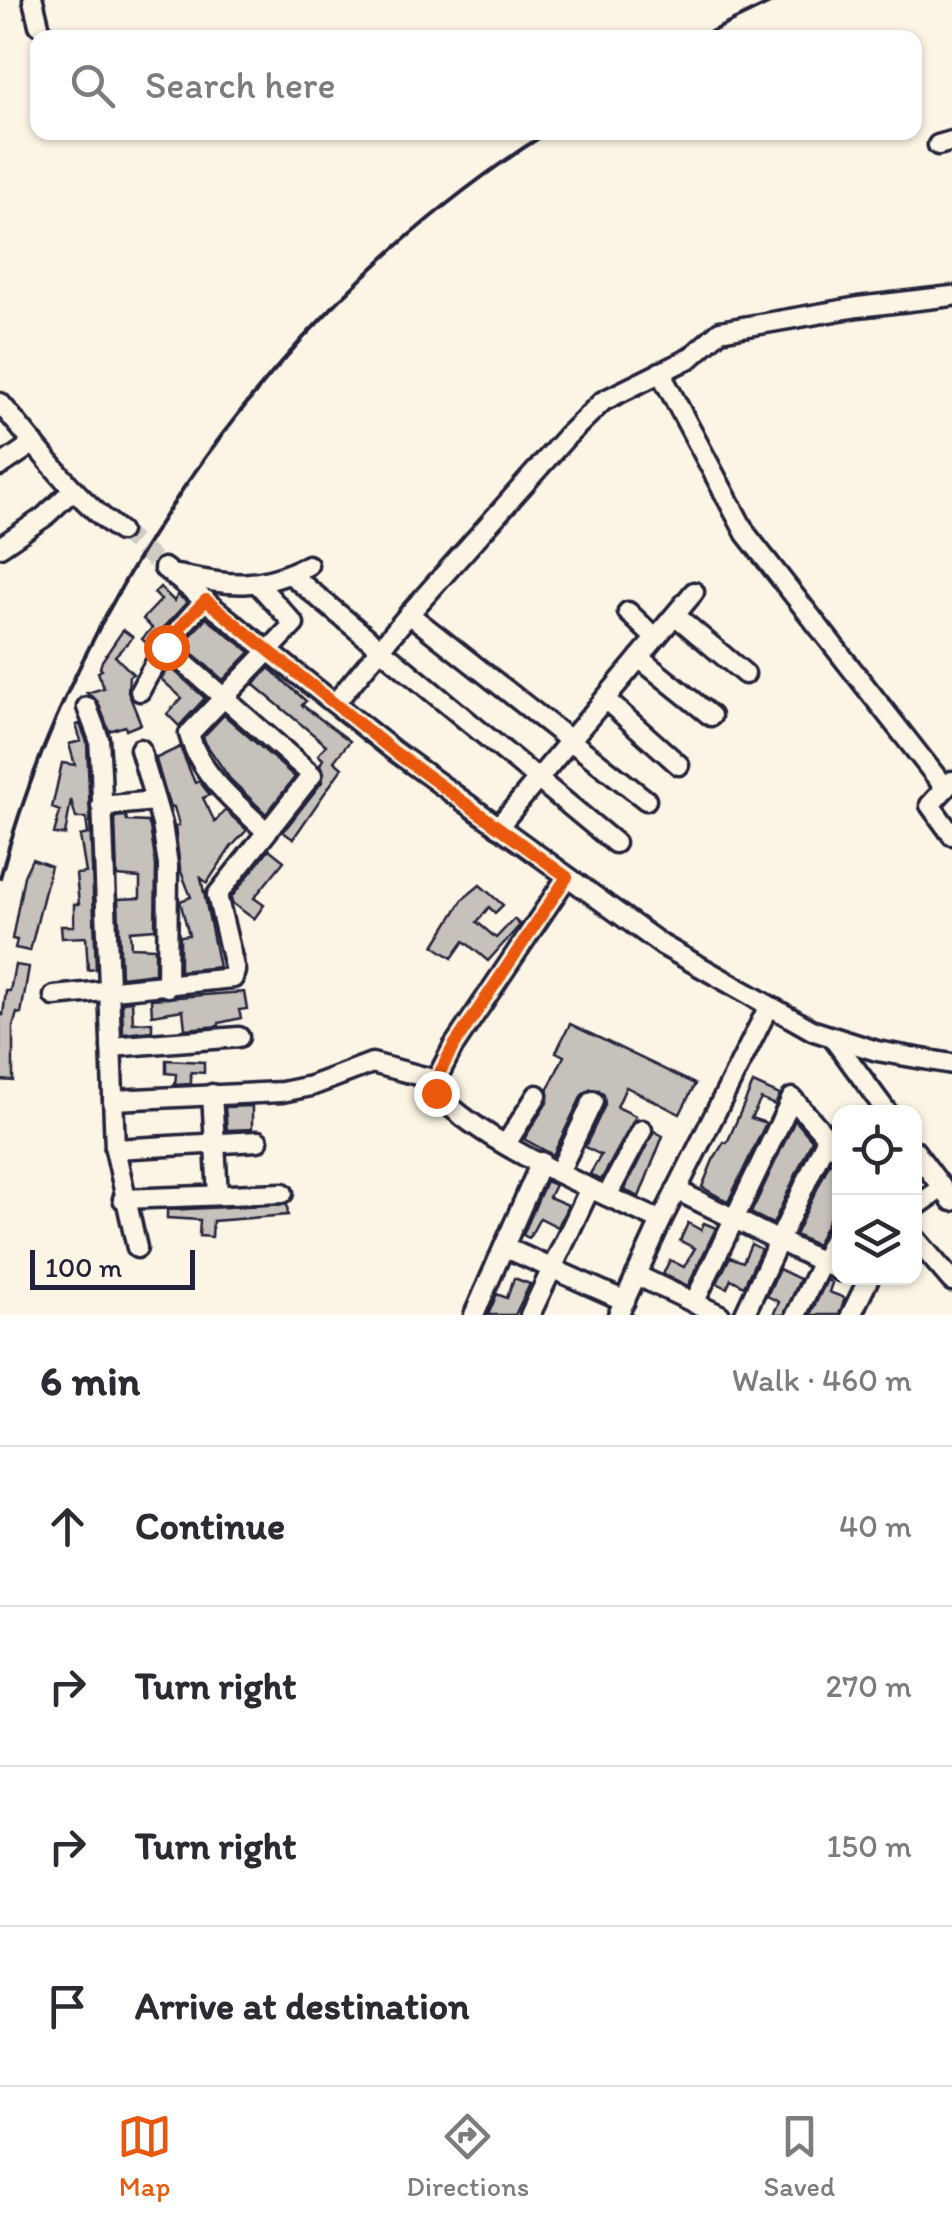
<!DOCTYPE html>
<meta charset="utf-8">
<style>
:root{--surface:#fff;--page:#f7f7f7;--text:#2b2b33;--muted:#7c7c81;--line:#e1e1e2;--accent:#ea580c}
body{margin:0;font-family:Itim,sans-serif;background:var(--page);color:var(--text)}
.controls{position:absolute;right:30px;bottom:30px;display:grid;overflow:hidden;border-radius:20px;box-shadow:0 2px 8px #0004}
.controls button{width:90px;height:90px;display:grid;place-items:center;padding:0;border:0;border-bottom:2px solid var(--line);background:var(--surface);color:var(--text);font:50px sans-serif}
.scale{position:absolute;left:30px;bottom:25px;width:165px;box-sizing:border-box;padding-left:10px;border:5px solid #22223b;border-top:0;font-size:28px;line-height:35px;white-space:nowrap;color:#22223b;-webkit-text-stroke:8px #fcf5e5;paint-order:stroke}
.stop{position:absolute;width:30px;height:30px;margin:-22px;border:8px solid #ea580c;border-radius:50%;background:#fff}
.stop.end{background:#ea580c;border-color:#fff;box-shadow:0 2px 10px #0008}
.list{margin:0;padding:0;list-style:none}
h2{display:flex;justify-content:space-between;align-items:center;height:130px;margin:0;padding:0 40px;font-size:42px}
h2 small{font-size:32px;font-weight:400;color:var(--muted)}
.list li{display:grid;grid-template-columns:65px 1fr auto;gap:30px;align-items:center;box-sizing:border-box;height:160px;padding:0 40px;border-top:2px solid var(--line)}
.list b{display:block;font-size:38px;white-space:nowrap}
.list em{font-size:32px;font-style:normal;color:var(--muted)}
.icon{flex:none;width:55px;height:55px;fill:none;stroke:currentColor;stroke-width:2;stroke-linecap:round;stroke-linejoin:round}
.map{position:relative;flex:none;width:952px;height:1315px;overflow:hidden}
.search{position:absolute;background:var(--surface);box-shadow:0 2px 8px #0004;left:30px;right:30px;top:30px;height:110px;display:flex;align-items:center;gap:25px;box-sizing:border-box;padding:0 35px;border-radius:20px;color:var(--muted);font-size:38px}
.sheet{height:770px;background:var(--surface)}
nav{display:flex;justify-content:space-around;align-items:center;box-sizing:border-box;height:140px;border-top:2px solid var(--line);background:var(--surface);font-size:28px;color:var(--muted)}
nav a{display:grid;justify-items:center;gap:5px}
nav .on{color:var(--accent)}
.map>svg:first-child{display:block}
</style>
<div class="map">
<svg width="952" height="1315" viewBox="0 0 952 1315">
<rect width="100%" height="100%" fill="#fcf5e5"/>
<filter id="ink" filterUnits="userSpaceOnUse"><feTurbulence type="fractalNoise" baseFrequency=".01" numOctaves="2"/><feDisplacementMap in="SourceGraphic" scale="20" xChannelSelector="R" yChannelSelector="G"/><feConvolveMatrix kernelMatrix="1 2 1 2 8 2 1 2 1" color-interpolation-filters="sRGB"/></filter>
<g filter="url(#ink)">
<!-- building -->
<g fill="#c6c1bb" stroke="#22223b" stroke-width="2.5">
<path d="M160,587L174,601L178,595L187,602L148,645L142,639L152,628L143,619L161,600L154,593Z"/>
<path d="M206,618L250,652L223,680L183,645Z"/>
<path d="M123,630L133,637L115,656L133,674L129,676L128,692L141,724L126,730L125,726L109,731L98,702L87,693L104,688L98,672L102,670L100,668L102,661Z"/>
<path d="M169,666L205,698L179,726L167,714L182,698L161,679Z"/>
<path d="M269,668L306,701L302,705L350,741L334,761L342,768L293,839L283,832L322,782L324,772L320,765L323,759L318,755L326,745L254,685Z"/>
<path d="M224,715L295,777L266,814L230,779L206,744L203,737Z"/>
<path d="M80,724L87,742L96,969L88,970L86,937L62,938L61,926H74V904H79L76,874L86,873L80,836L88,834L86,818H76L71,800L65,835L54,834L60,811L52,808L62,763L75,765L69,744L81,741L76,725Z"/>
<path d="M180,747L195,783L199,781L210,795L203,798L215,822L225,810L247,830L231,847L207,883L201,878L219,967L180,971V936L189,935L180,901L191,897L180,869L175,827L179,825L174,807L170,808L155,756L157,758Z"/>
<path d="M126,816L127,821L148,822L150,827L156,866L155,929L130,931L131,947L155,948V973L121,977L118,899L140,898V878L117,876L115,817Z"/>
<path d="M269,849L284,861L254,898L264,905L254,919L232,903L231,898Z"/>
<path d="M32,859L51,866L30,951L15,948L17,940L12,939L24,876Z"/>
<path d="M480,885L503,905L495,913L489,907L477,922L496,938L514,919L520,925L488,961L464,941L452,958L434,946L463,899Z"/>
<path d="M15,965L29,967L21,1014L17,1013L13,1027V1081L0,1080V1014L3,1015L6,991H10Z"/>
<path d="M244,992L247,1009L239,1010L241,1018L219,1023V1026L185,1029L183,1010L152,1015L151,999Z"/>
<path d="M132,1001L133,1023L152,1022V1031L123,1034L122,1002Z"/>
<path d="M570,1024L695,1084L680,1114L626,1087L617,1107L636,1116L601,1180L590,1174L601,1155L585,1147L605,1105L604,1095L599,1090L591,1089L582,1095L553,1155L524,1139L548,1101V1089L564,1056L556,1052Z"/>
<path d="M166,1060L204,1062V1073L191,1072V1084L175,1085L176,1074L166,1073Z"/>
<path d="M753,1083L780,1095L775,1105L761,1099L751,1118L766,1123L728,1202L702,1187L713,1160L724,1142L727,1143Z"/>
<path d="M252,1106V1129L227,1130L225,1107Z"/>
<path d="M795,1120L812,1140L773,1224L751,1213Z"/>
<path d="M654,1131L663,1136L639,1197L624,1190Z"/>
<path d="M830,1162L838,1166L834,1174L840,1177V1213L829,1219L816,1245L795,1235Z"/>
<path d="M546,1181L555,1185L549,1197L568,1205L558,1227L540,1218L529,1238L523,1235Z"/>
<path d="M287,1204L288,1215L213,1221L212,1237L199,1236L200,1220L167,1218V1210Z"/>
<path d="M688,1223L701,1230L704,1223L716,1228L688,1286L663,1274L670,1260L684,1267L695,1248L680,1241Z"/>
<path d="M751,1244L761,1249L744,1286L731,1279L727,1288L717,1283L730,1257L743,1262Z"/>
<path d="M779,1269L800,1279L784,1315H773L779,1302L767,1296Z"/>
<path d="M514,1278L530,1284L515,1315H488L497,1294L507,1298Z"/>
<path d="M827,1280L832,1283L829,1292L845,1298L839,1315H810Z"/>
</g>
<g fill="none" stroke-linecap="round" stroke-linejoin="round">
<!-- minor-tunnel -->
<path stroke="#d0cbc3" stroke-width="18" stroke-dasharray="18 9" stroke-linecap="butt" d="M120,531L164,568"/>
<!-- minor casing -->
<g stroke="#22223b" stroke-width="25">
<g id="minor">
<path d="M33,0L39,25"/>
<path d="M938,145L952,141"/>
<path d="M660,372L746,534L945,788"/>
<path d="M0,403C38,447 72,496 120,531"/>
<path d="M0,466L34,443"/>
<path d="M0,547L44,517L73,490"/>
<path d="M164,568L393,750L662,945L814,1031L877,1051L952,1064"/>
<path d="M290,574L615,843"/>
<path d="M177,575C230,585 258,591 308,565"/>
<path d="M257,583L294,624L189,734C200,775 236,803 266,831"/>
<path d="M628,612L655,638"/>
<path d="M409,614L646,800"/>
<path d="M675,615L745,674"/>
<path d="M639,658L711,716"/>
<path d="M140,691C157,657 179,626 206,600"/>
<path d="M605,699L679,765"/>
<path d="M336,702L409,614L567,436L603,401L690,358L720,331L858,307L952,296"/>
<path d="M87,707L99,739L101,772L115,1149L137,1248"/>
<path d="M140,749L162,824L168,865L167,987"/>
<path d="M952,781L930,805L952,835"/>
<path d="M101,806L155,801"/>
<path d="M498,827L694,592"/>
<path d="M567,877L453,1047L436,1080V1093C488,1147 591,1188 661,1221"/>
<path d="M54,996L233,978L235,971L217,895L312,775L166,647"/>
<path d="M832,1037L887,1112"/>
<path d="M111,1047L239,1037"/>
<path d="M212,1094L218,1195"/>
<path d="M113,1100L282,1092L311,1086L372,1063L436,1080"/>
<path d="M506,1144L537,1095"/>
<path d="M115,1149L258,1141"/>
<path d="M914,1150L952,1201"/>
<path d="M559,1172L593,1101"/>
<path d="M676,1190L840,1271"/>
<path d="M607,1196L642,1130"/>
<path d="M123,1199L283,1193"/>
<path d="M914,1208L942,1188"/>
<path d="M914,1237L952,1281"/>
<path d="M504,1247L625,1301"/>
<path d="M636,1275L720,1315"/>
<path d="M694,1303L792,1098L840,1152"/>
<path d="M474,1315L541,1162"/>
<path d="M530,1315L590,1188"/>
<path d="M618,1315L661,1221L769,1006"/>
<path d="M744,1315L827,1138"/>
<path d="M796,1315L840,1225"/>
<path d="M851,1315L869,1278"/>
</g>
</g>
<!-- minor -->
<use href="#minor" stroke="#fcf5e5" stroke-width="18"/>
<!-- rail -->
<g stroke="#22223b" stroke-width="4">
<path d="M698,38L776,0"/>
<path d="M0,878C81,581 288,296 548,132"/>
</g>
</g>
</g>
<g fill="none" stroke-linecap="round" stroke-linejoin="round" filter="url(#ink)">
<!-- route -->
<path stroke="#ea580c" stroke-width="12" d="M166,647L188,618L206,600L392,750L567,877L453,1047L436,1080V1093"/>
</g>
</svg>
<div class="controls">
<button><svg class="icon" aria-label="locate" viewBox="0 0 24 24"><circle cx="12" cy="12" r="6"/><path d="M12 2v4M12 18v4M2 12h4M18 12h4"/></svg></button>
<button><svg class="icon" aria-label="layers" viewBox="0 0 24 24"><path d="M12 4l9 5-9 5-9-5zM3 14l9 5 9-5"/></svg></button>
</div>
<div class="scale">100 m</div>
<div class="stop" style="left:166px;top:647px"></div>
<div class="stop end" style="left:436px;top:1093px"></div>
<div class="search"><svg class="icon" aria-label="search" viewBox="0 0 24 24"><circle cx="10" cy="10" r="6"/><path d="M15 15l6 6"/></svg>Search here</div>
</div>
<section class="sheet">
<h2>6 min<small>Walk · 460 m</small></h2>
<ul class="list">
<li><svg class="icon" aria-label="ahead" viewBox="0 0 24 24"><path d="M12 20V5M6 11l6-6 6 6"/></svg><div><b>Continue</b></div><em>40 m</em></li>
<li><svg class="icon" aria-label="right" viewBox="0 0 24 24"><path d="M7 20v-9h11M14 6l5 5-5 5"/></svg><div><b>Turn right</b></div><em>270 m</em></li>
<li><svg class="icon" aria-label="right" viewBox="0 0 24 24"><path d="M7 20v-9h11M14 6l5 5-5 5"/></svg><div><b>Turn right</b></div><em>150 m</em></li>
<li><svg class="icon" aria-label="arrive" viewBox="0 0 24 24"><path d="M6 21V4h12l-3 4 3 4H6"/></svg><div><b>Arrive at destination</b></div></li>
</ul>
</section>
<nav>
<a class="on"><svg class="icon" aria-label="map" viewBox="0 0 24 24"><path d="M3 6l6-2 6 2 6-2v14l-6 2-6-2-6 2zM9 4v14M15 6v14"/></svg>Map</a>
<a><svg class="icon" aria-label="directions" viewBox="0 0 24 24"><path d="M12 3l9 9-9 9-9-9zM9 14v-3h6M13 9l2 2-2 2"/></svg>Directions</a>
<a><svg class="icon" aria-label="saved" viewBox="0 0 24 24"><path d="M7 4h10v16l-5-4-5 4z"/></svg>Saved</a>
</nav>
